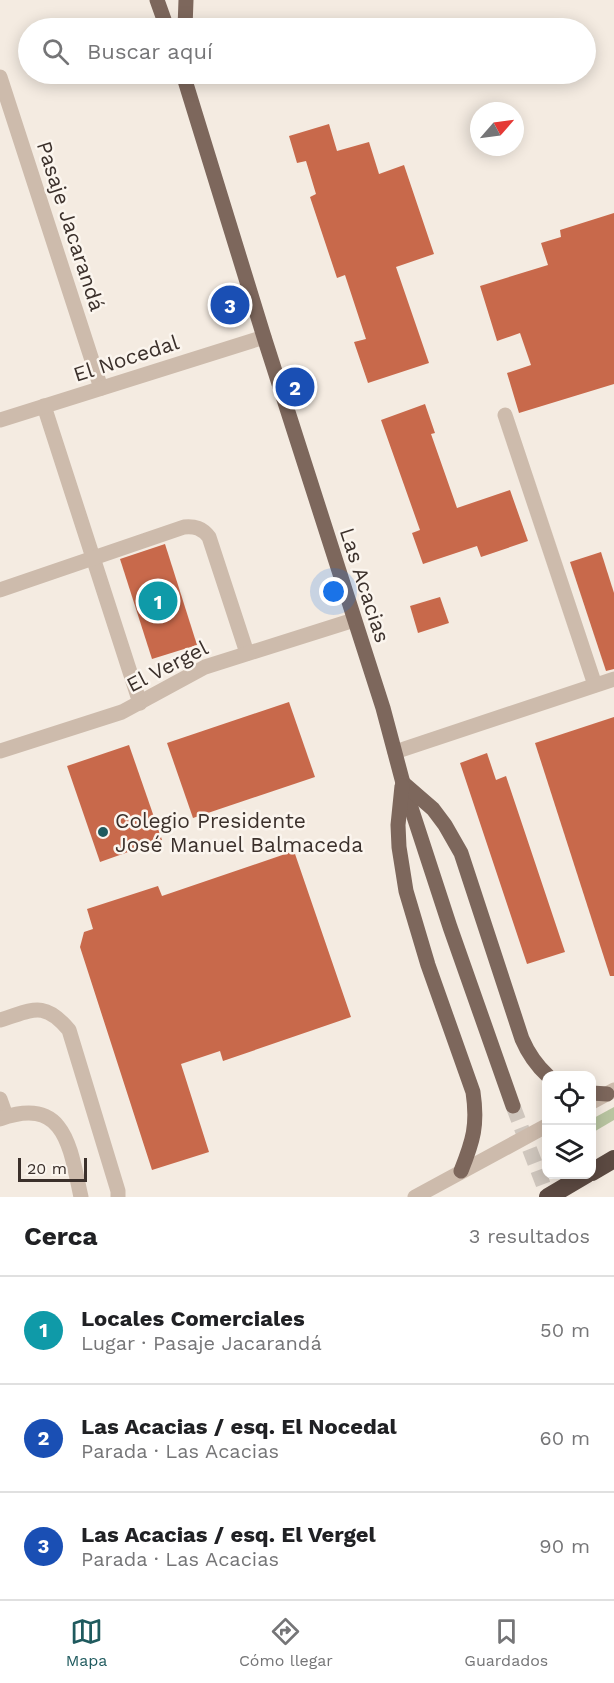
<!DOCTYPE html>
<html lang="es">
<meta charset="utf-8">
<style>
:root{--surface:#fff;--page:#f6f6f6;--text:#202124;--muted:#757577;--line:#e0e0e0;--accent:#1f5a5e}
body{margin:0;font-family:"Work Sans",sans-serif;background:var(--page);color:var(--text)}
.controls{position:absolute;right:18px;bottom:18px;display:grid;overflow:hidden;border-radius:12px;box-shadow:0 3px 15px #0003}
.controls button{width:54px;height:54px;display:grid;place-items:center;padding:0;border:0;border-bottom:2px solid var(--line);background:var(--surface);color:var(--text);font:30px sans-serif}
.compass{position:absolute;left:470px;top:102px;width:54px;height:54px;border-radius:50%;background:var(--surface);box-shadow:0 3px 15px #0003;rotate:62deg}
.scale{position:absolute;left:18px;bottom:15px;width:69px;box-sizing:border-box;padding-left:6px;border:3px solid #3b302b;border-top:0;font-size:16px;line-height:21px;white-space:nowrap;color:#3b302b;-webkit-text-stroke:4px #fbf5ee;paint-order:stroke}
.you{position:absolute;left:334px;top:592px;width:21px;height:21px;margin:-15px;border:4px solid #fff;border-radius:50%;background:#1a73e8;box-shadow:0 0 0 9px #1a73e833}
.badge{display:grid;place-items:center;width:39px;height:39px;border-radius:50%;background:var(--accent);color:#fff;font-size:20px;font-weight:700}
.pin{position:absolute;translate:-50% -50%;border:3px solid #fff;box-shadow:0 2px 6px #0006}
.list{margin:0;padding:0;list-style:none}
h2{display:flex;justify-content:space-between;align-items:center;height:78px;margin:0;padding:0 24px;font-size:26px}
h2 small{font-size:20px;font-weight:400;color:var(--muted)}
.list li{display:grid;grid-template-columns:39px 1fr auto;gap:18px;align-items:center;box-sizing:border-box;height:108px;padding:0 24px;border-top:2px solid var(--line)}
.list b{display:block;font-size:22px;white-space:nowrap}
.list p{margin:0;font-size:20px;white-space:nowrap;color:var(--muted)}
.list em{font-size:20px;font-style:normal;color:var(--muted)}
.icon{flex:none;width:33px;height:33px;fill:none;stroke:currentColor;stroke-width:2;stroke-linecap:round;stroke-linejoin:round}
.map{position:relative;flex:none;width:614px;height:1197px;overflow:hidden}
.search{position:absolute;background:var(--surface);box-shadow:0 3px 15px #0003;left:18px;right:18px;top:18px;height:66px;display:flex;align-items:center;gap:15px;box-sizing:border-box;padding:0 21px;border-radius:33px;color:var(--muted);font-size:22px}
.sheet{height:402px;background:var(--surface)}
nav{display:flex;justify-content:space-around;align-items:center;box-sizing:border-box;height:84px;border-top:2px solid var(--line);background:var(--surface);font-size:16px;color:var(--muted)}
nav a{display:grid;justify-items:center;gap:3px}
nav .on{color:var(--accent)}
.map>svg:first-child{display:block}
</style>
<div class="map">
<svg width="614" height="1197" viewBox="0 0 614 1197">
<rect width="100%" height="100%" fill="#f4ebe1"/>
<!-- green -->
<path fill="#b8c4a0" d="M614,1107V1120L592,1133V1119Z"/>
<!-- building -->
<g fill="#c8694b">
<path d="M329,124L337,151L369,142L379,174L404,165L434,254L396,267L429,363L368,383L354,342L366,339L345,275L337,278L310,197L316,194L306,161L297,163L289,136Z"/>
<path d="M614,213V384L519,413L507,373L531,365L520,333L497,341L480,286L548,265L541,243L561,237L560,230Z"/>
<path d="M425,404L435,433L431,434L457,508L510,490L528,541L481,557L477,546L423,564L412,533L420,530L381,420Z"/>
<path d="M165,544L197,645L152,659L120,559Z"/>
<path d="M601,552L614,593V669L606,671L570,562Z"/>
<path d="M440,597L449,623L418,633L410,606Z"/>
<path d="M289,702L315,777L193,818L167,743Z"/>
<path d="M614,717V976H610L535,743Z"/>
<path d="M129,745L162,840L100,862L67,766Z"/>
<path d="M487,753L496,780L506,776L565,952L527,964L460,763Z"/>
<path d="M294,851L351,1017L223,1061L220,1051L181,1064L209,1152L152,1170L80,947L84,932L93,929L87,909L158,886L162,896Z"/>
</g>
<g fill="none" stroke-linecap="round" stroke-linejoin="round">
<!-- major-tunnel -->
<path stroke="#cfc6bd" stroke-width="15" stroke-dasharray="15 8" stroke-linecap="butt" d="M513,1106L548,1197"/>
<!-- minor -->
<g stroke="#cdbbac" stroke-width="15">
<path d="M0,77L101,388"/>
<path d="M44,406L140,703"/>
<path d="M505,415L595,685"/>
<path d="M0,420L264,337"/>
<path d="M0,590L184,527C195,526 202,528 209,537L247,653"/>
<path d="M0,751L122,712L205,667L354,620"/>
<path d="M395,752L614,679"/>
<path d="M0,1020C33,1010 44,1000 69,1030L118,1191V1197"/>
<path d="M0,1099L6,1116"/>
<path d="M592,1102L614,1090"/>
<path d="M0,1119C66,1095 70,1148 81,1197"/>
<path d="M415,1197L546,1126"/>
</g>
<!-- major -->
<g stroke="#7d675c" stroke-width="15">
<path d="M157,0L167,28"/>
<path d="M185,28L186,0"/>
<path d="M183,74L264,337L383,708L403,783L450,927L513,1106"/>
<path d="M403,783L433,809L445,825L461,853L522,1039C528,1053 536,1065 548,1076"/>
<path d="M402,786L398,825L399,847L406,891L428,965L473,1092C478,1125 473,1141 461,1171"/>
<path d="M592,1093L607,1094"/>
</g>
<!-- highway -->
<g stroke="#5c4a42" stroke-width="18">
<path d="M592,1172L614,1159"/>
<path d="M548,1197L587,1174"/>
</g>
</g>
<!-- markers -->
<circle fill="#1f5a5e" stroke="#fbf5ee" stroke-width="2" cx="103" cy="832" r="6"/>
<g text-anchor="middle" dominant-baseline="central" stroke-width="5" stroke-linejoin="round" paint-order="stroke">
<!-- street labels -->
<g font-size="21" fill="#3b302b" stroke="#fbf5ee">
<text transform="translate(71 226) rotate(72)">Pasaje Jacarandá</text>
<text transform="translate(126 358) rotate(-18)">El Nocedal</text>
<text transform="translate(365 585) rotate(72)">Las Acacias</text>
<text transform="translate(167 666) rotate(-27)">El Vergel</text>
</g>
<!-- poi labels -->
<g font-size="21" fill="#3b302b" stroke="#fbf5ee" text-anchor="start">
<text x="115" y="820">Colegio Presidente<tspan x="115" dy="24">José Manuel Balmaceda</tspan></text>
</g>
</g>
</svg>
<div class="controls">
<button><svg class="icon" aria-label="locate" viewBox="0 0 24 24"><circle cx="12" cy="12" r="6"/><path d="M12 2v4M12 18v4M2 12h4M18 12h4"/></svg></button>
<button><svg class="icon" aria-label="layers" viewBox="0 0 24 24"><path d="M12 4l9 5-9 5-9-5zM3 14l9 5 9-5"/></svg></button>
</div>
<svg class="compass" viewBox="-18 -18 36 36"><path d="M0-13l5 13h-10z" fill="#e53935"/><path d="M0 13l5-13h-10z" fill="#757577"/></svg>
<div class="scale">20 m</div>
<div class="you"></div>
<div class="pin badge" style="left:158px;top:601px;background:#0f9aa8">1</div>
<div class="pin badge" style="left:295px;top:387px;background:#1a4fb4">2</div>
<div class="pin badge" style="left:230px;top:305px;background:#1a4fb4">3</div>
<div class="search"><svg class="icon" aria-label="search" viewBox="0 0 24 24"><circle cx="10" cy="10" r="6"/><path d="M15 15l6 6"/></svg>Buscar aquí</div>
</div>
<section class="sheet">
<h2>Cerca<small>3 resultados</small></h2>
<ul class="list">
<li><span class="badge" style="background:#0f9aa8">1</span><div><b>Locales Comerciales</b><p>Lugar · Pasaje Jacarandá</p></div><em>50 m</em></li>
<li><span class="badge" style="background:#1a4fb4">2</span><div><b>Las Acacias / esq. El Nocedal</b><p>Parada · Las Acacias</p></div><em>60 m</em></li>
<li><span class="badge" style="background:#1a4fb4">3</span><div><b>Las Acacias / esq. El Vergel</b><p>Parada · Las Acacias</p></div><em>90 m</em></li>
</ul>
</section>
<nav>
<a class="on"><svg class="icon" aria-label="map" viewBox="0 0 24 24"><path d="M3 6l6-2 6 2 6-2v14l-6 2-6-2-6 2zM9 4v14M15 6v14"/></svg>Mapa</a>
<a><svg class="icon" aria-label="directions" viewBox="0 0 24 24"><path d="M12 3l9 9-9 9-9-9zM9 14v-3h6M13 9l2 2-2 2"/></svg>Cómo llegar</a>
<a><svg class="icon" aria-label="saved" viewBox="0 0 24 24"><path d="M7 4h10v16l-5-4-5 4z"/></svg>Guardados</a>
</nav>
